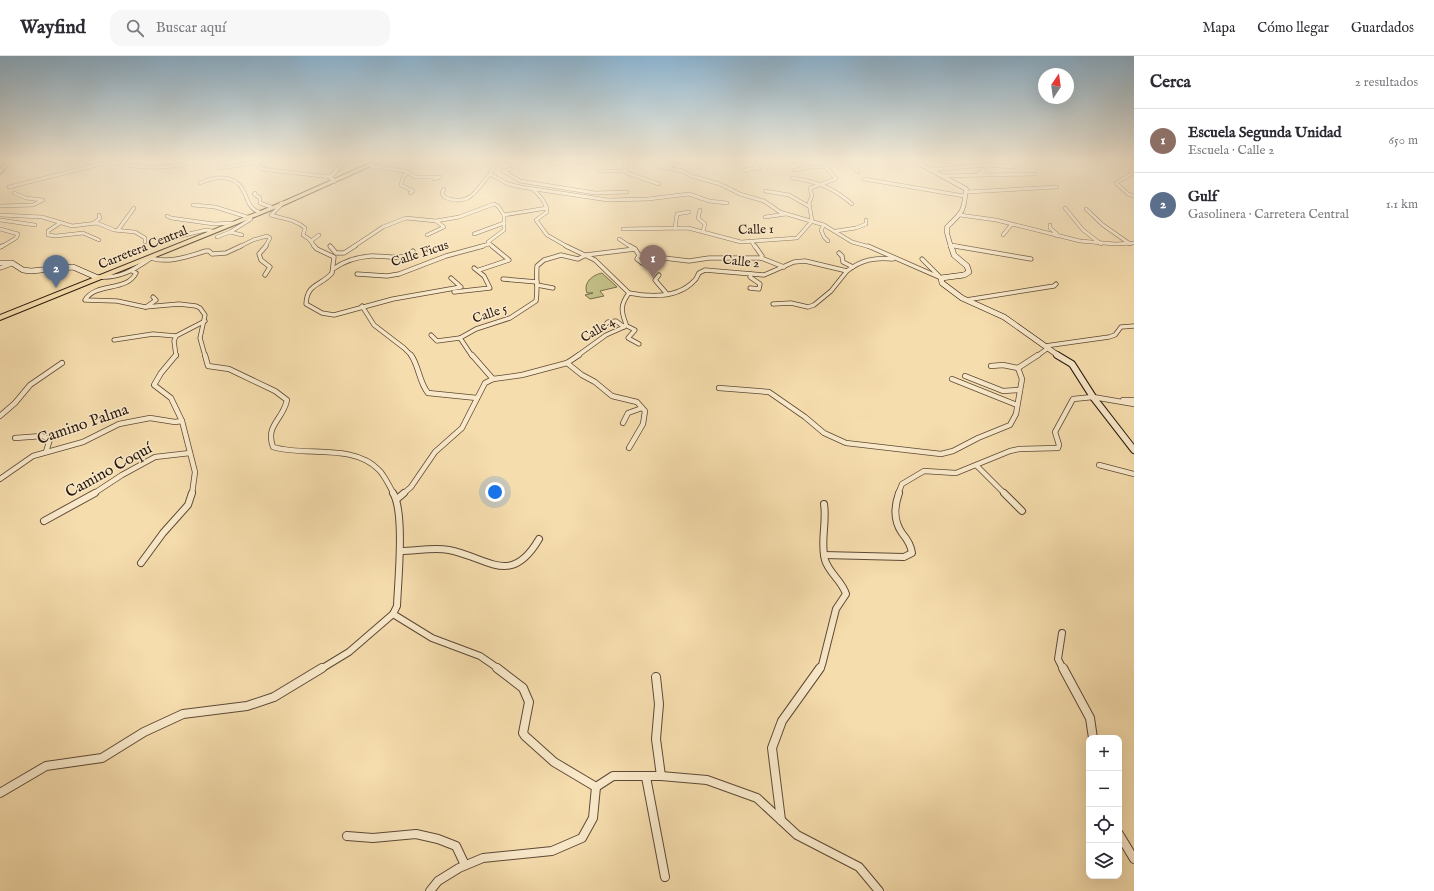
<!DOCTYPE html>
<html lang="es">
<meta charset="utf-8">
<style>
:root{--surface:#fff;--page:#f7f7f7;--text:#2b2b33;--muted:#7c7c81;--line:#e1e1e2;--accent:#ea580c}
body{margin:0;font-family:"IM FELL English",serif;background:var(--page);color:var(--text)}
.controls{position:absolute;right:12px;bottom:12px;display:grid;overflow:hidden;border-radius:8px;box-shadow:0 4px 16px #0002}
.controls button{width:36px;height:36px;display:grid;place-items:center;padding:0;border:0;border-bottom:1px solid var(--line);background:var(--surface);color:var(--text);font:20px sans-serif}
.compass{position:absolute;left:1038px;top:12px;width:36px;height:36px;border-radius:50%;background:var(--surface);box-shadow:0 4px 16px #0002;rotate:13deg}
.you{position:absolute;left:495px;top:436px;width:14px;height:14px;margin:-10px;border:3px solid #fff;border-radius:50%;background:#1a73e8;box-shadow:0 0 0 6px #1a73e833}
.badge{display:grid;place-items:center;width:26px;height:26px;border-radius:50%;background:var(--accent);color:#fff;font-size:13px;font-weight:700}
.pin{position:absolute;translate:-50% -33px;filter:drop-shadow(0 1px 2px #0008)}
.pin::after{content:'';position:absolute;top:21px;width:14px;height:12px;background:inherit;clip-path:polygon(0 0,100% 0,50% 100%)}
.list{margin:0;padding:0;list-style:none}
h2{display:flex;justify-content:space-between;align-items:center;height:52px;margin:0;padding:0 16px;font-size:17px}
h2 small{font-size:13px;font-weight:400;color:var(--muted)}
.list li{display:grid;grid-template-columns:26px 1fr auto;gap:12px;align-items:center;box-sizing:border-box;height:64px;padding:0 16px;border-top:1px solid var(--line)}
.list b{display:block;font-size:15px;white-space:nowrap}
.list p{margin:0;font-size:13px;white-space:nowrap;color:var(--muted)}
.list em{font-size:13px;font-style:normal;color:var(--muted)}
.icon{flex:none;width:22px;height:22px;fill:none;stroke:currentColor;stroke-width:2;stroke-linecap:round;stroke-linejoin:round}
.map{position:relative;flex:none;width:1134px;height:835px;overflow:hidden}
header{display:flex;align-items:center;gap:24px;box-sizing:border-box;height:56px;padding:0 20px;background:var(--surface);border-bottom:1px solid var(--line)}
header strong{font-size:19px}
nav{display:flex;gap:22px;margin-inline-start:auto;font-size:14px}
.search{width:280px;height:36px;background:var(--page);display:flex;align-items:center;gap:10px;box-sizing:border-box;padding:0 14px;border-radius:12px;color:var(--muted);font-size:15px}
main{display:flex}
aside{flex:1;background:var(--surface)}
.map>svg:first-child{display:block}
</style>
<header>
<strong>Wayfind</strong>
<div class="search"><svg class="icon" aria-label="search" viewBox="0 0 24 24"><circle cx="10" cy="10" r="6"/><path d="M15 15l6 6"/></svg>Buscar aquí</div>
<nav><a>Mapa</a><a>Cómo llegar</a><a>Guardados</a></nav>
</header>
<main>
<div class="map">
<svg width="1134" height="835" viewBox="0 0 1134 835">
<rect width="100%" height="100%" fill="#f6ddad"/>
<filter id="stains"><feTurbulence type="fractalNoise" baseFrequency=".005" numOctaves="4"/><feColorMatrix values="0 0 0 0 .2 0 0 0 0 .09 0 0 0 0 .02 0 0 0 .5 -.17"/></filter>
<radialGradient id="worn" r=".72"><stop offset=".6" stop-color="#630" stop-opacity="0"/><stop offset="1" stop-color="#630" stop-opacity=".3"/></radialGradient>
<!-- green -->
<path fill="#c2bf86" stroke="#766c4a" d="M602,217L617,231L600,235L604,240L590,243L585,239L593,237H587C583,227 592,219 602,217Z"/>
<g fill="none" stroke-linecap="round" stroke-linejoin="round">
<!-- street-far4 casing -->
<g stroke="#5d4936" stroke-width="4">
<g id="street-far4">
<path d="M10,104H25"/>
<path d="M102,104C125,110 149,113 173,110C183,109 193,106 203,104"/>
<path d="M241,104L258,105"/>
<path d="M304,104L305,107"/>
<path d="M506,104L495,109L490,118L508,128L521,131L608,144L648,143L689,138L709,145L727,147"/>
<path d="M624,104L627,117L659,128"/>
<path d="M642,104L656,110L683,115L691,120L720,128L740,138L764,145L780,156L824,169L852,186L870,191"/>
<path d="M848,104L858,116"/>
<path d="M563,105L592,106"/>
<path d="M551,107L560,106L563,104"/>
<path d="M254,108L262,113L330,121"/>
<path d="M370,110L405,115L415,121H440L434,123"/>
<path d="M669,111L676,106L675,104"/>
<path d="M220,112L273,104"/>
<path d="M511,113L503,115L520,125L595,137L627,136"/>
<path d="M759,113L755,110L765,105L764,104"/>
<path d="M795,114L810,111H825"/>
<path d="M929,114L986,109L1013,111"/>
<path d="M599,115H626"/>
<path d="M747,115L745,114L756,112"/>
<path d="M408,116L403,121L401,129L413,135L410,137"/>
<path d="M1134,116L1116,127L1128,138L1134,140"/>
<path d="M979,117L985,116L983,113"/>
<path d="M942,120L1034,118"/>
<path d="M792,122C816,125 834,132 852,148"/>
<path d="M864,123L964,140"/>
<path d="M200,127C214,121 234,117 243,134C248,143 248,152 259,156"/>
<path d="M9,131L109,106"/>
<path d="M444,133L442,137L444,141C470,152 476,134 490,118"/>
<path d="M533,133C539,139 547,147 547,156L536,164L547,179L568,191"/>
<path d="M765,135L789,139L810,151"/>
<path d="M967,136L1057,131"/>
<path d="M255,137L254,138L260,142V147L271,151"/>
<path d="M281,147H283L271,159C283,163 295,163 305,172L303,179L309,183L315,191"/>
<path d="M193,149L215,151L247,161"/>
<path d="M0,150L33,149L43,144L26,142L14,137"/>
<path d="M1065,152L1083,174L1101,188"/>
<path d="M1086,153L1103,169L1130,188"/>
<path d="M700,154L698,162L705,168L703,175"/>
<path d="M0,159L42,161L72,170L97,167L114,174L135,176L145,182V186"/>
<path d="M504,159L547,152"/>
<path d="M960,159L996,164L1080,185L1115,188L1134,187"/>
<path d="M167,160L171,162L214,168L232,167"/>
<path d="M765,161L786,158"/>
<path d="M0,164L35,169"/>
<path d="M812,165L809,147L812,140L810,132L836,123L820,104"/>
<path d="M60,167L48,175V179L56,180L83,177L99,184"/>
<path d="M94,167L100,162L99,159"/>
<path d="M824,169L821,174L824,181L828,185"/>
<path d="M1050,169V172L1057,178V180"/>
<path d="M675,172L677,158L689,156"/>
<path d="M0,173L18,178L16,182L1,191"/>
<path d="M623,173L688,172L741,186L797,182L812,165"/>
<path d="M118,174L134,152"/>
<path d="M836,175L856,172L866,168V164"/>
<path d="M230,176L242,179"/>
<path d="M474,178L504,167"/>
<path d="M427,179L444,171L436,165"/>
<path d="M1003,179L1011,169H1013"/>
<path d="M217,181L230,176L251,163L249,161"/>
<path d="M172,182L206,174L212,175"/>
<path d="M619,183L631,191"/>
<path d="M311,185L319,179"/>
<path d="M752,186L755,191"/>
<path d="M951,189L961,191"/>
<path d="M239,191L253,184L267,180L270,182L265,191"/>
<path d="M353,191L383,171L406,162L436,165L459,161L494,148L498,150L504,159"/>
<path d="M479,191L489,188"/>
<path d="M493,191L488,186L504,174V159"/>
</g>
</g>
<!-- street-far3 casing -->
<g stroke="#5d4936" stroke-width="5">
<g id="street-far3">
<path d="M314,190L317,193L334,201L332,217C321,230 307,227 306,248L322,257L334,259L393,243L461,231L451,222"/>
<path d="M330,190L336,197H344L355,190"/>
<path d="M566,190L595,204L629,237C620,249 621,255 626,268L624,271L606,279L577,300"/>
<path d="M630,190L635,193L639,199L689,205L709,202H761L784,211"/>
<path d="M755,190L762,200L761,202"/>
<path d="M868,190L941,222"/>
<path d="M955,190L1031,203"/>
<path d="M0,191L2,190"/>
<path d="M839,197L842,200L843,206L853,211"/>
<path d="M639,199L637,203L642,207"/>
<path d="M922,203L939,220"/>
<path d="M0,212L11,208"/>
<path d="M333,213C344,205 357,201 371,200C385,199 402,206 413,195"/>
<path d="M479,214L509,204L492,190"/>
<path d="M132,215L136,217C127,236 96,226 85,244L117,245L145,251L179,248L196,250L200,252L205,259L200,282L205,300"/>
<path d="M357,218L387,220L399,218L446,200L483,190"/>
<path d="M265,219L270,211L261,204L259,198L266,190"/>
<path d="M659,219L655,224L667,238"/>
<path d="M97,221C119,223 134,214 151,202C169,208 189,200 206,195H209L212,198L226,197L241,190"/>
<path d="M503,223L537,226"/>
<path d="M537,229L553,232"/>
<path d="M750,232L759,233L760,228L750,221L751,218"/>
<path d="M454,236L490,232L484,220L474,212"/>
<path d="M629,237C650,241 678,242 694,225C697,223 697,220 699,217L705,214L764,219L794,206L805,205L847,215C861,204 875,201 893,203"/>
<path d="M966,244L1054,230L1056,228"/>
<path d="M773,248L791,247L808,251L814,249L831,235L847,215"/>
<path d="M362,250L374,269L404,292L412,300"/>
<path d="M146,251L156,244L153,241"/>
<path d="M606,268L608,266L616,265L624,271"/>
<path d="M625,269L635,274L628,282L639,288"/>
<path d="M431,279L437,285L460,282"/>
<path d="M114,284L153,278L176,280"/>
<path d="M1045,290L1109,281L1115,279L1121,271L1134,270"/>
<path d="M176,300L174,285L176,280L205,265"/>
<path d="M472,300L460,282L476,273L510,262L536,245C538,233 536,222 537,210L544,204L561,199L578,203L586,199L635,193"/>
<path d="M1037,300L1048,292"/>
</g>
</g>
<!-- street-far2 casing -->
<g stroke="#5d4936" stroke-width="6">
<g id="street-far2">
<path d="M176,299L161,317L154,329L171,342L182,365L195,416L192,438"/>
<path d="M205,299L208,310L229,313L275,335L287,344C283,364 265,369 273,391C306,401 353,387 379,414C385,420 389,430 394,438"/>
<path d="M411,299C419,310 419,326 428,337L477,342"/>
<path d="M472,299L493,323"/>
<path d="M567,307L582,319L595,326L612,340L637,346L645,355L643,368L629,392"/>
<path d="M991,310L1003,309L1018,312"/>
<path d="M965,320L1003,335L1020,334"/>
<path d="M952,323L1017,349"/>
<path d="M719,332L769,336L805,361L824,377L846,387L941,398L953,395L978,382L1010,369L1016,358L1022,323L1018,312L1038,299"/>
<path d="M1123,344H1134"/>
<path d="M0,360L15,347L30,329L62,307"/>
<path d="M623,367L628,357L642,352"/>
<path d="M15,382L42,380L50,383L46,396"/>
<path d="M1099,409L1134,418"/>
<path d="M977,410L1005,438"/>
<path d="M0,423L33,400L83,386L119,368L150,362L175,366L182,365"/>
<path d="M93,438L122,419L155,401L190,397"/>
<path d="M403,438L411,431L435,396L462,372L485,327L493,323L522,319L567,307L579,299"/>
<path d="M898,438L902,428L924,415L956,417L1010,395L1019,393L1058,392L1059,389L1055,376L1073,343L1093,341L1134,348"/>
</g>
</g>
<!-- street-far1 casing -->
<g stroke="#5d4936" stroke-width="8">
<g id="street-far1">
<path d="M1004,437L1022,455"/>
<path d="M397,443L404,437"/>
<path d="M44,465L95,437"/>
<path d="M400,495C416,495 433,491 449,494C489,502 511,531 539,483"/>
<path d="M824,499L904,501L912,497C911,489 907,483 902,477C893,464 894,451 899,437"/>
<path d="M141,507L163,477L188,449L192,437"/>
<path d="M393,558L432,582L480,600L499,613"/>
<path d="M1062,577L1058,603L1063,613"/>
<path d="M321,613L349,596L393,558L397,550C398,525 405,456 393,437"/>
<path d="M819,613L822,609L836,553L846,538C842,525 829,517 825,504C820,485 827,467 824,448"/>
</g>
</g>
<!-- street casing -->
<g stroke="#5d4936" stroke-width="10">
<g id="street">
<path d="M497,612L523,632L529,646L523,677L525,680L554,706L596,731L613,720H661L707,724L757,742L797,779L859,811L879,835"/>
<path d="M1063,612L1090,662L1093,682"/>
<path d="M656,621L659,648L656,683L661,720"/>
<path d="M646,721L665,821"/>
<path d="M0,737L46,710L102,702L144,676L183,658L247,650L274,641L322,612"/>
<path d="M781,764L772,692L782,665L820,612"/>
<path d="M1119,778L1134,803"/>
<path d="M347,780L373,782L416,778L438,783L456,790L465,809"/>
<path d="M430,835L438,825L459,812L483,802L552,795L582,782L593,762L596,731"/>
</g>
</g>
<!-- secondary-far2 casing -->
<g stroke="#2a180e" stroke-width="5">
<g id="secondary-far2">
<path d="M913,104L966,133C964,155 963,156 947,171V177L951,191"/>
<path d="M334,125L330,121L346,104"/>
</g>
</g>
<!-- secondary-far1 casing -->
<g stroke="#2a180e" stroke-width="6">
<g id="secondary-far1">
<path d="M951,190L954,199L967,210L969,216L964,219L941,222L942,227L962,242L1004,261L1059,300"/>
<path d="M0,207H12L23,214L31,215L73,211L96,221"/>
</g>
</g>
<!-- secondary casing -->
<g stroke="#2a180e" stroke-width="8">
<path id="secondary" d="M1057,299L1072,308L1093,341L1134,394"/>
</g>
<!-- highway casing -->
<g stroke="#2a180e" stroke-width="2">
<g id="highway">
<path d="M377,104H384L284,149L0,264V259L280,147Z"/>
<path d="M5,106L10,107L0,118V113Z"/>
</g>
</g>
<!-- street-far4 -->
<use href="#street-far4" stroke="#f9e9ca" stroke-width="3"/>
<!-- street-far3 -->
<use href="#street-far3" stroke="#f9e9ca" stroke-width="3.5"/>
<!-- street-far2 -->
<use href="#street-far2" stroke="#f9e9ca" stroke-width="4.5"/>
<!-- street-far1 -->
<use href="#street-far1" stroke="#f9e9ca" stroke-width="6"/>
<!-- street -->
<use href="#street" stroke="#f9e9ca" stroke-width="8"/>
<!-- secondary-far2 -->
<use href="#secondary-far2" stroke="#f9e9ca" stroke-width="4"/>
<!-- secondary-far1 -->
<use href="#secondary-far1" stroke="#f9e9ca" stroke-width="5"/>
<!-- secondary -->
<use href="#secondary" stroke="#f9e9ca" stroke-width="6"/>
<!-- highway -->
<use href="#highway" fill="#f6ddad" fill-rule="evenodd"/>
<!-- highway-bridge casing -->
<g stroke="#2a180e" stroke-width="6" stroke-linecap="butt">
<path id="highway-bridge" d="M7,107L10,104"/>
</g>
<!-- highway-bridge -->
<use href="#highway-bridge" stroke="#f6ddad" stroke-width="5.5"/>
</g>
<!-- sky -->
<linearGradient id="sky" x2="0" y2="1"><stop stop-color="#8cb6d4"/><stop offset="0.47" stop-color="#fbf0da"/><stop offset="1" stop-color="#fbf0da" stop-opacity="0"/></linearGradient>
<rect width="1134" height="221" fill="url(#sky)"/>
<g text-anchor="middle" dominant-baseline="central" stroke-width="3" stroke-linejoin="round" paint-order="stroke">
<!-- far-street labels -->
<g font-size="13" fill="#2a180e" stroke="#f9e9ca">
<text transform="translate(756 174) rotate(-2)">Calle 1</text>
<text transform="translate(143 192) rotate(-22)">Carretera Central</text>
<text transform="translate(420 198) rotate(-18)">Calle Ficus</text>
<text transform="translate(741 206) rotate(6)">Calle 2</text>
<text transform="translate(490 258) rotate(-19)">Calle 5</text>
<text transform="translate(598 274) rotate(-31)">Calle 4</text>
</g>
<!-- street labels -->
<g font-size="16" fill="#2a180e" stroke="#f9e9ca">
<text transform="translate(83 369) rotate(-19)">Camino Palma</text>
<text transform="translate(109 415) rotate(-29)">Camino Coquí</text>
</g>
</g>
<rect width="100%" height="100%" filter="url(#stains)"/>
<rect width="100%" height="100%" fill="url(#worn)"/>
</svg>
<div class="controls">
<button>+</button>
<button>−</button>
<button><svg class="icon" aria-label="locate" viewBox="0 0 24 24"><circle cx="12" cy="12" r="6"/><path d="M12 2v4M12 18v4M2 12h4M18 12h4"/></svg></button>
<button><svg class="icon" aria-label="layers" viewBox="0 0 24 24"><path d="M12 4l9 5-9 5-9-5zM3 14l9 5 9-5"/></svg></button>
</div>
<svg class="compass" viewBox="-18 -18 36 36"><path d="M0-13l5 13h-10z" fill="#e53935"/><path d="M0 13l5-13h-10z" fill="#7c7c81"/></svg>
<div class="you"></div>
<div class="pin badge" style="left:653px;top:222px;background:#8d6e63">1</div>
<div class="pin badge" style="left:56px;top:232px;background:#5c6f8a">2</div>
</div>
<aside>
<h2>Cerca<small>2 resultados</small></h2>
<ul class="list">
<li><span class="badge" style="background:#8d6e63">1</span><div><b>Escuela Segunda Unidad</b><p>Escuela · Calle 2</p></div><em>650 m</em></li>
<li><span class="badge" style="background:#5c6f8a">2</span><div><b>Gulf</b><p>Gasolinera · Carretera Central</p></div><em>1.1 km</em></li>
</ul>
</aside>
</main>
